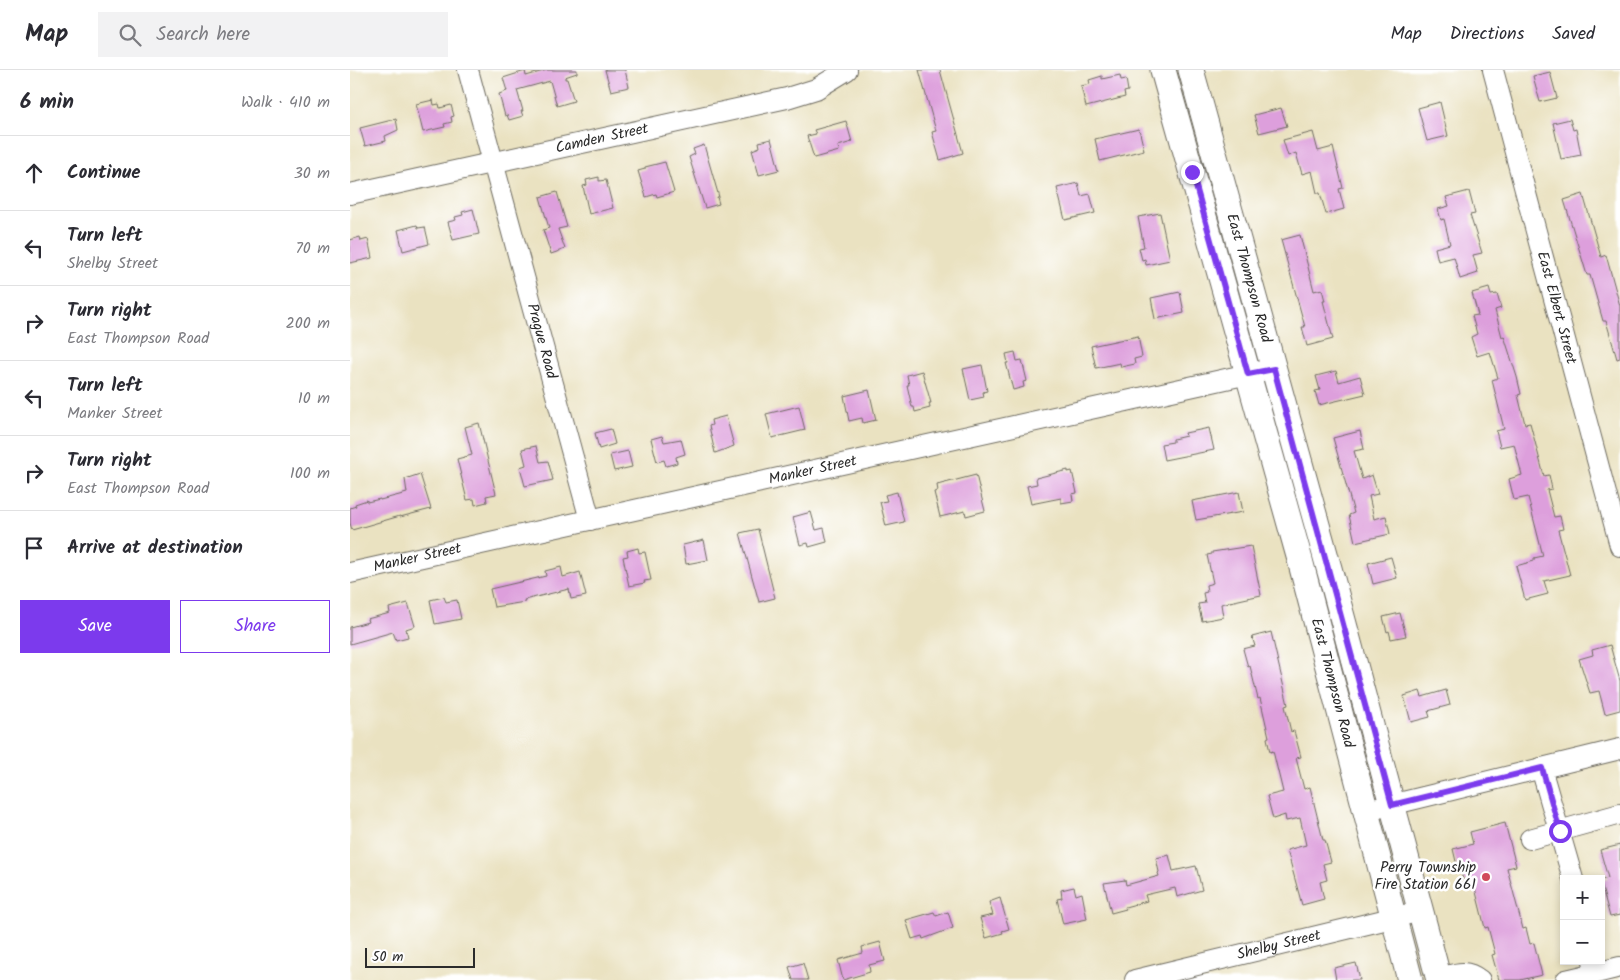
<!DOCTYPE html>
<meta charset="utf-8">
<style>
:root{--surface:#fff;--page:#f2f2f3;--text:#2b2b33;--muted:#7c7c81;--line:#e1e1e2;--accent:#7c3aed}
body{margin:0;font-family:Kalam,sans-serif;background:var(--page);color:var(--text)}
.controls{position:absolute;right:15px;bottom:15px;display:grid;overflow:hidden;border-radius:0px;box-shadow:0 2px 8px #0003}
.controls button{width:45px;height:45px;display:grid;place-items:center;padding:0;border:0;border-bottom:1px solid var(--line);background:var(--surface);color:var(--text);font:25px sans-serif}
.scale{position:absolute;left:15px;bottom:12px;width:110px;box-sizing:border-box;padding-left:5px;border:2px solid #2b2b2b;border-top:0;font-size:14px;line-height:18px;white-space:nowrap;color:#2b2b2b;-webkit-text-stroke:4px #fff;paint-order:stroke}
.stop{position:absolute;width:15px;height:15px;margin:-11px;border:4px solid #7c3aed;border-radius:50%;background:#fff}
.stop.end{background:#7c3aed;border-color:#fff;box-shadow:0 1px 5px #0008}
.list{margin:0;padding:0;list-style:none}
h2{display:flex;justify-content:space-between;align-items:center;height:65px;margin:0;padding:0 20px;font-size:21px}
h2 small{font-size:16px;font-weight:400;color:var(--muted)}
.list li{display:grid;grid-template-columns:32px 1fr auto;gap:15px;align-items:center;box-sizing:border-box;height:75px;padding:0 20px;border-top:1px solid var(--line)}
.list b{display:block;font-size:19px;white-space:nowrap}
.list p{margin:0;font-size:16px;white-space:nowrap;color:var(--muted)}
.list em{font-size:16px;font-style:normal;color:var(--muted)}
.actions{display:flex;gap:10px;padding:15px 20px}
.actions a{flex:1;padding:11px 0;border:1px solid var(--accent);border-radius:0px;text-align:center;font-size:18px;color:var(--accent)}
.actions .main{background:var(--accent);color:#fff}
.icon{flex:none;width:28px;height:28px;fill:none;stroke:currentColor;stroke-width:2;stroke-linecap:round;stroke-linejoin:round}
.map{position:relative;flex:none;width:1270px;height:910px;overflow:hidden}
header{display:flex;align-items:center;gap:30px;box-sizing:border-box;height:70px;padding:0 25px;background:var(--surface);border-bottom:1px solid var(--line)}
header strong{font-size:24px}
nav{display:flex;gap:28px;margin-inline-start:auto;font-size:18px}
.search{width:350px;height:45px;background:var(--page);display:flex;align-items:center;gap:12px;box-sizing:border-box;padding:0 18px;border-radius:0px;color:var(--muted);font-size:19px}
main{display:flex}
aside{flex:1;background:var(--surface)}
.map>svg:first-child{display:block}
</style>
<header>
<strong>Map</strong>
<div class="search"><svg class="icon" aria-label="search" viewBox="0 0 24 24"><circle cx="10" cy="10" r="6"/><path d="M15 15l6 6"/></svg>Search here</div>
<nav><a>Map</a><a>Directions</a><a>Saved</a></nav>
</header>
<main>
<aside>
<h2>6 min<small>Walk · 410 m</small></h2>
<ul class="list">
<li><svg class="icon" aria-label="ahead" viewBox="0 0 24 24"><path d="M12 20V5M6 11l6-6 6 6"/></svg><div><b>Continue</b></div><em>30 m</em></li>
<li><svg class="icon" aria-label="left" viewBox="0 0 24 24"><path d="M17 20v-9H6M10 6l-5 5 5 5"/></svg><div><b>Turn left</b><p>Shelby Street</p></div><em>70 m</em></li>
<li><svg class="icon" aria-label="right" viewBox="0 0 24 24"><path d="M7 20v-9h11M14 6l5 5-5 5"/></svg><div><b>Turn right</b><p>East Thompson Road</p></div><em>200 m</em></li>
<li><svg class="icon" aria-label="left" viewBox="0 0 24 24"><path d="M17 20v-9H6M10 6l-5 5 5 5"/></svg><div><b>Turn left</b><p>Manker Street</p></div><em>10 m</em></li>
<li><svg class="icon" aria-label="right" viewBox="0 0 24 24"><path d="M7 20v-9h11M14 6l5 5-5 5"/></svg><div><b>Turn right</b><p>East Thompson Road</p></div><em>100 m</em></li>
<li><svg class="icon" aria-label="arrive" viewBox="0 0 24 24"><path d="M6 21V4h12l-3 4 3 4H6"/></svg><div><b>Arrive at destination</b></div></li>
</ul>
<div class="actions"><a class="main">Save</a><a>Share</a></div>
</aside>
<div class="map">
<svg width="1270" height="910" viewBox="0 0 1270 910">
<rect width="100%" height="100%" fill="#fff"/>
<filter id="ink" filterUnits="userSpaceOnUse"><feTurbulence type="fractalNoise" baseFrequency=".02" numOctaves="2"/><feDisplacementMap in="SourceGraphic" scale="10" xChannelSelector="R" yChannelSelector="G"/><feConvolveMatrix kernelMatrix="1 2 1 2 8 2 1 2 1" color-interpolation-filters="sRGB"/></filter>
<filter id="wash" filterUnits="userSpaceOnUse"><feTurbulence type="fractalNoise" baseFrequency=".0096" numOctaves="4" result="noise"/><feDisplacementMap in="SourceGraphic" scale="20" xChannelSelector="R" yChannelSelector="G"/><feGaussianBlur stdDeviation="1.12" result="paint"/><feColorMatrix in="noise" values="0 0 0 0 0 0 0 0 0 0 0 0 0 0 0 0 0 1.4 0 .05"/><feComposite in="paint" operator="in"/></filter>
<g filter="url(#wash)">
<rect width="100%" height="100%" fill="#eae2c1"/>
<g id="blocks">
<!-- building -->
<g fill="#dd9fdc">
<path d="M197,0H227V3L215,7V9H217L224,31L207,36L200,11L167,20L173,41H171L173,46L159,50L157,45L155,46L149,24L157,21L153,8L175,1L176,6Z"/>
<path d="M255,0H275L279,17L261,21Z"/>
<path d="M569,0H590L613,83L590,90L582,62L586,61Z"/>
<path d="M1200,2L1207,28L1190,32L1183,6Z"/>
<path d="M770,5L771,10L776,9L778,21L774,22L775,27L736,37L731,16L740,14L739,10L752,6V9Z"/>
<path d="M83,30L84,35L89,34L90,38L101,35L104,46L101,47L102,52L94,54L95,57L73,62L66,34Z"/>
<path d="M1090,32L1098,66L1077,71L1068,38Z"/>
<path d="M931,38L937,56L909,63L904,45Z"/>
<path d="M46,49L48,60L35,66L36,71L15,76L10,58Z"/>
<path d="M1220,49L1223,60L1226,59L1231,85L1211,89L1203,53Z"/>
<path d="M496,51L502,72L488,76L489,81L464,88L457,66L466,64L464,60Z"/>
<path d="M789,59L794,80L750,91L745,69Z"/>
<path d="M963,62L968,81L983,77L993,118L989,119L994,139L976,144L970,123H967L962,101L952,104L946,83L938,86L933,70Z"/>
<path d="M421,69L429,100L409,105L402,80L410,77L409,72Z"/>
<path d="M354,75L369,127H367L369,134L355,138L339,87L345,84L343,79Z"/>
<path d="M315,92L324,122L307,127L306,124L296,127L288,101L295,99V97Z"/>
<path d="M249,107V111L256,110L263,138L239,144L233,116L237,115L236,110Z"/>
<path d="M728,113L731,126L740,124L745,143L715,150L707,118Z"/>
<path d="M1119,121L1125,144L1120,145L1132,183L1123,185L1128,203L1110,209L1104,187L1088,191L1085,178L1100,174L1094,149L1091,150L1088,139L1099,136L1096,127Z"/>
<path d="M207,122L217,157L208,159L215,179L201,184L193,160L199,158L190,127Z"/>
<path d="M1233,124L1251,187L1256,185L1270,236V288L1267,289L1256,251H1253L1240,205H1237L1214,130Z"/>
<path d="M123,139L129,164L103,170L98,152L106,150L105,147L113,145L112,142Z"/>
<path d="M810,143L820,190L796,195L795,189L792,190L789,178L794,177L788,147Z"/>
<path d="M67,155L68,158L75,157L79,174L53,181L48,160Z"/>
<path d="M950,165L964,221L972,219L975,231H973L983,269L957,276L952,257H955L931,170Z"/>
<path d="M10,167L11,171L18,169L22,188L0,193V170Z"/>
<path d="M1139,218L1141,225L1147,224L1151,238L1145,240L1152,267L1154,266L1167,307L1171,324L1168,325L1175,354L1180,353L1194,406L1199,405L1202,419L1197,420L1204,447L1210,446L1213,459L1208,460L1220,505L1194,511L1198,524L1175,530L1166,496L1184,491V488L1193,486L1178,427L1164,430L1159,409L1172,405L1164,374L1150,377L1146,361L1154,359L1142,310L1148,308L1140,282L1127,286L1121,267L1127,264L1122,246L1128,245L1122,223Z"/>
<path d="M830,222L834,243L805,249L801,228Z"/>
<path d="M788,266L792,287L784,289L785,294L771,297L770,293L746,298L741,276Z"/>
<path d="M665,282L667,291L672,290L677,311L673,312L674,317L663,320L656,293H658L656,284Z"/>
<path d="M632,295L637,321L633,322L634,327L620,330L613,299Z"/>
<path d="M572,301L581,333H579L580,338L565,342L564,337H562L557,315H559L557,305Z"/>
<path d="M986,301L989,312L1010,306L1015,324L969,335L965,321L970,320L966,306Z"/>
<path d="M519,320L526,350L513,353L512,348L499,351L494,326Z"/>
<path d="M449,336L455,360L422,368L416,344Z"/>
<path d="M376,346L384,376L365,383L359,356L362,355L361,350Z"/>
<path d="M129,353L146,424L136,426L137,432L125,435L124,429L117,430L107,389L122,385L115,357Z"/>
<path d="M859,358L864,380L814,390L811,374L823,372V369L836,366L835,363Z"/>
<path d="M261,359L265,374L249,379L245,363Z"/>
<path d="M1010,361L1014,379L1004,381L1012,409L1022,405L1028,424L1019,426L1024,449L1036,446L1040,464L1005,472L999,445L1004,443L983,368Z"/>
<path d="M312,366L314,372L331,369L335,384L326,387L327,393L316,396L314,390L307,392L301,369Z"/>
<path d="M186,376L190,392L198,391L203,410L175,416L170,397L176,395L172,379Z"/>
<path d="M278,381L282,397L264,401L260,385Z"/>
<path d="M718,400V402L722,401L727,423L722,424L723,431L711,433V428L681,434L677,416L687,414L686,408Z"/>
<path d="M70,404L81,439L50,447V446L2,460L0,453V438L6,436L5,434L17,430V432L30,429V430L57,423L55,409Z"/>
<path d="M626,405L635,441L616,446L615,441L590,447L584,422L588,421L587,415Z"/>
<path d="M547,422L554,452L536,456L530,432L537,431L535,425Z"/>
<path d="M889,422L893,442L846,450L842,431Z"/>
<path d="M461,442L466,460L474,458L477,472L459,477L458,473L450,475L443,447Z"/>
<path d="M408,459L425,528L409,532L390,463Z"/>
<path d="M354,470L358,490L336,494L333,475Z"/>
<path d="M901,476L911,525L871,534L873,547L852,551L848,534L855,533L853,523L857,522L856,515L863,513L857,485L862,484V482Z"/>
<path d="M288,478L289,483L295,482L301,510L294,511L295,513L279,516L273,487L278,486L277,481Z"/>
<path d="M1041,487L1047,508L1023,514L1018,493Z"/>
<path d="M211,497L213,507L230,502L236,526L221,529L219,519L174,530L175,532L144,537L140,519L196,506L195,501Z"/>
<path d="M94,527L96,532L107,530L111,549L85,554L80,530Z"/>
<path d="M58,533L65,556L56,559L58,567L46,570L43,562L0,574V557L18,552L17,549L40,543L39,538Z"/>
<path d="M1050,543L1056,566L1041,569L1039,561L1037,562L1033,547Z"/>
<path d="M921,562L938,635L935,636L941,662L944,661L951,687L946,688L954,719L960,717L973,770H975L981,792L973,794L977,810L970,812L974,829L952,835L937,780L956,775L950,748L936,751L935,745L923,749L917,726L933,722L923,681L920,682L917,668L919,667L910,628L908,629L900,596L898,597L893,579L905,576L902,567Z"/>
<path d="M1260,575L1270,611V640L1255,644L1249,621L1240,623L1229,589L1243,585L1242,580Z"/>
<path d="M1096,620L1100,635L1078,641L1080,647L1061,652L1054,626L1070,621L1072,627Z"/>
<path d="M1155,753L1166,796L1157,798L1173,859L1176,858L1180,874L1184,873L1192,905L1170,910H1149L1142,885L1145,884L1138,857L1135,858L1123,810L1114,812L1111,803L1109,804L1103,779L1123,774L1120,762Z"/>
<path d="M1270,775V845L1260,847L1251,814V810L1258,808L1250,780Z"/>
<path d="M819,785L823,801L846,796L852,820L827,827L825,818L795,825L797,831L775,837L776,839L761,843L754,813L775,810L776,815L809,806L808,803L809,802L806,788Z"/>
<path d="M724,817L726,825L732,823L737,849L713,854L707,829L712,828L711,820Z"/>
<path d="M650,828L659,859L652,861L653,863L636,868L630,848L643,845L639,832Z"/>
<path d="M584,842L586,846L598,842L603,858L573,869L572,866L562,869L556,850Z"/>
<path d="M530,872L535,891L519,895L520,902L493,910L488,890L513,883L512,877Z"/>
<path d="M453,893L458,910H443L439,897Z"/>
<path d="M1006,893L1010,910H986L984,898Z"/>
</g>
</g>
</g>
<g filter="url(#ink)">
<use href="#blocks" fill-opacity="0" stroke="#6e6b60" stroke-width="1"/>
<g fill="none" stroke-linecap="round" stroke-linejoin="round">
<!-- minor casing -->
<g stroke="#6e6b60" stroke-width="22">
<g id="minor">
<path id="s1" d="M118,0L240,450"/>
<path id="s2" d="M1143,0L1270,476"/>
<path id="s3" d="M0,124L437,28L466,19L497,0"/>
<path id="s4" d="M0,503L912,301"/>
<path d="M1191,698L1223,809"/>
<path d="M1016,741L1270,679"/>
<path d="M1180,769L1270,744"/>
<path d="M1243,891L1246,903L1270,897"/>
<path d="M1089,908C1105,904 1115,898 1130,910"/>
<path id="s5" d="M785,910L1071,841"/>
<path d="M1216,910L1246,903"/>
</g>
</g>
<!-- major casing -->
<g stroke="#6e6b60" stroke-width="27">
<g id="major">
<path id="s6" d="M813,0L950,490L1060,910"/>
<path id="s7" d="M841,0L982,509L1089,910"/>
</g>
</g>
<!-- minor -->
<use href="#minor" stroke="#fff" stroke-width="20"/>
<!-- major -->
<use href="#major" stroke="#fff" stroke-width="25"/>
</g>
</g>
<g fill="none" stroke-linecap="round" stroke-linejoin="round" filter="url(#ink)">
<!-- route -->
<path stroke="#7c3aed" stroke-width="6" d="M842,102L898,304L924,299L1042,735L1192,698L1210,761"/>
</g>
<!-- markers -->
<circle fill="#d1495b" stroke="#fff" stroke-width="2" cx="1136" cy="807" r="5"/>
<g text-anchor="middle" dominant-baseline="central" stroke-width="5" stroke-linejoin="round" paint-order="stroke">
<!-- street labels -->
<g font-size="15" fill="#2b2b2b" stroke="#fff">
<text stroke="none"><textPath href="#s3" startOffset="258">Camden Street</textPath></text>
<text stroke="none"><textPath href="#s7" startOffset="216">East Thompson Road</textPath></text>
<text stroke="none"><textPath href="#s2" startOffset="246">East Elbert Street</textPath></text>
<text stroke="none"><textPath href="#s1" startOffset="281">Prague Road</textPath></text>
<text stroke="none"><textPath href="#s4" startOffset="474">Manker Street</textPath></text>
<text stroke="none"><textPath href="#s4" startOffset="69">Manker Street</textPath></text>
<text stroke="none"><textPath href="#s6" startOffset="636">East Thompson Road</textPath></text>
<text stroke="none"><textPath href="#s5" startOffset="148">Shelby Street</textPath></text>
</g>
<!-- poi labels -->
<g font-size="15" fill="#2b2b2b" stroke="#fff" text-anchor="end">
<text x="1126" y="798">Perry Township<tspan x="1126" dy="17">Fire Station 661</tspan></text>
</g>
</g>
</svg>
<div class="controls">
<button>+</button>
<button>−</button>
</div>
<div class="scale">50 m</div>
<div class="stop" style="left:1210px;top:761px"></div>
<div class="stop end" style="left:842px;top:102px"></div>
</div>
</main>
